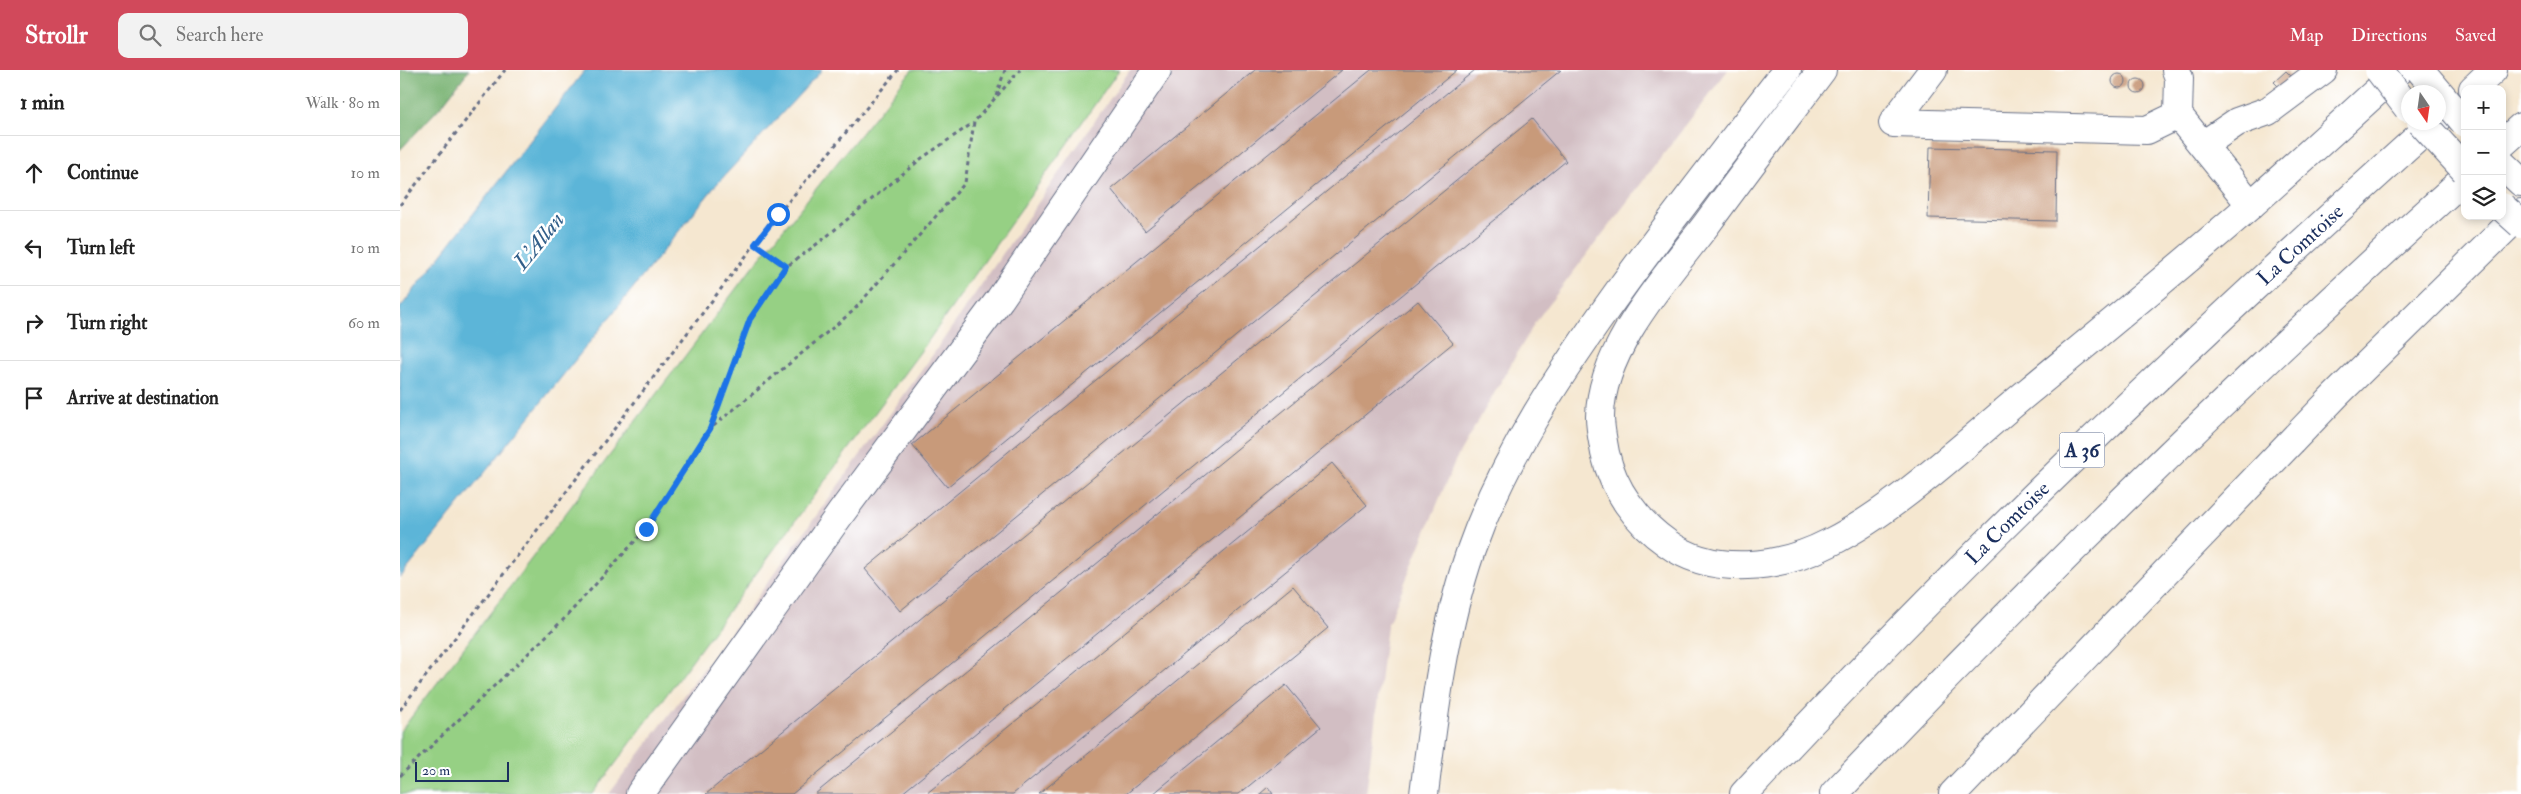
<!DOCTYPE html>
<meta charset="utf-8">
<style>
:root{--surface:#fff;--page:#f2f2f2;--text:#222;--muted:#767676;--line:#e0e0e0;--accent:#d1495b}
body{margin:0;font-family:"IM FELL Double Pica",serif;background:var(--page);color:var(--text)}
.controls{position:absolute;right:15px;top:15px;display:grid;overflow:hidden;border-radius:10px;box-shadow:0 2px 8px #0003}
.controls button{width:45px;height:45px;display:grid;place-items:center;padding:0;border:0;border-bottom:1px solid var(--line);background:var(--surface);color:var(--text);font:25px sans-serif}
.compass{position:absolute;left:2001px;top:15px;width:45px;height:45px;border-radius:50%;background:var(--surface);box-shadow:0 2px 8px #0003;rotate:167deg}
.scale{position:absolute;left:15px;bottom:12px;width:94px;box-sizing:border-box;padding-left:5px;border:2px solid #1b2f5e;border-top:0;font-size:14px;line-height:18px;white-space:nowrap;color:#1b2f5e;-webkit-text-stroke:4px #fff;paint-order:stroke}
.stop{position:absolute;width:15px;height:15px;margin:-11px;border:4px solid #1a73e8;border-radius:50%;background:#fff}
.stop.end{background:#1a73e8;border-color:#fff;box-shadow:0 1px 5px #0008}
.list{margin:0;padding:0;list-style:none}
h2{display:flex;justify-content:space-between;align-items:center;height:65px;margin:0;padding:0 20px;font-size:21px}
h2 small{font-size:16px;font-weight:400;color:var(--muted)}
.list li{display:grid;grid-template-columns:32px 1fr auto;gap:15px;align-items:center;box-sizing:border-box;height:75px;padding:0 20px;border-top:1px solid var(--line)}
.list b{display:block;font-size:19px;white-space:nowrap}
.list em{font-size:16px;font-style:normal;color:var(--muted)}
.icon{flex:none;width:28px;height:28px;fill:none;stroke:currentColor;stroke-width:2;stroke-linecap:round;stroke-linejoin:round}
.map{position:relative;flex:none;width:2121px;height:724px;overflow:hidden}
header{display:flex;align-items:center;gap:30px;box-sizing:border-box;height:70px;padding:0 25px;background:var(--accent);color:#fff}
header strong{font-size:24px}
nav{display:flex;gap:28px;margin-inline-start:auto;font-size:18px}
.search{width:350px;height:45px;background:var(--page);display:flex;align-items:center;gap:12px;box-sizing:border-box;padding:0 18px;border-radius:10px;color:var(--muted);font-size:19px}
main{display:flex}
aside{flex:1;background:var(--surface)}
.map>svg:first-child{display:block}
</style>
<header>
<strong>Strollr</strong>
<div class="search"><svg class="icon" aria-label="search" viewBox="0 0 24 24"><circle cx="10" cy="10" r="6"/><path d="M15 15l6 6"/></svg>Search here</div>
<nav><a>Map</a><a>Directions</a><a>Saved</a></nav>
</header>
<main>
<aside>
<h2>1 min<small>Walk · 80 m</small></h2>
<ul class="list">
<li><svg class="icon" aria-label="ahead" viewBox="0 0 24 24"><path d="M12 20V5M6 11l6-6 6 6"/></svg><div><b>Continue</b></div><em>10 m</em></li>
<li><svg class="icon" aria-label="left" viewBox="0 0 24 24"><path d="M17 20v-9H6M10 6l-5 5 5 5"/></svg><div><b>Turn left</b></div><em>10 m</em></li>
<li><svg class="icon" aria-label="right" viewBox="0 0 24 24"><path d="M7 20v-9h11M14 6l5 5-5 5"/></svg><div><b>Turn right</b></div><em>60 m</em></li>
<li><svg class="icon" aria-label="arrive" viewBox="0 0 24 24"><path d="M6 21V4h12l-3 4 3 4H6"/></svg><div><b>Arrive at destination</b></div></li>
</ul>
</aside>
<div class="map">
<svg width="2121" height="724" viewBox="0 0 2121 724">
<rect width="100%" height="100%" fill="#fff"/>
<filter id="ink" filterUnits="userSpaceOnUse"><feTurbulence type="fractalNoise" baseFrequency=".02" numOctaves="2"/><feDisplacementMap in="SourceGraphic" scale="10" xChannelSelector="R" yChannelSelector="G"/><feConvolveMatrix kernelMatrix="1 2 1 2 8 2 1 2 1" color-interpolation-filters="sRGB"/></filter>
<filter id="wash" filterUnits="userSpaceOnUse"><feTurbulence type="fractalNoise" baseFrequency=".0096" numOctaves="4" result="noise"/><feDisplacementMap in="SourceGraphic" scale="20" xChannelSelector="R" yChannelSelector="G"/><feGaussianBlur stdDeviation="1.12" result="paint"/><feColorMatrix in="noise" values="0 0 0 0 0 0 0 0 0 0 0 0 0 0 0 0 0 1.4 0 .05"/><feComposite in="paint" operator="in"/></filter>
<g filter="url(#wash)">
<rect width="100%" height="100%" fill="#f5e7d0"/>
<!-- industrial -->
<path fill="#d2bec3" d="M730,0H1328L1136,251L1055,391L987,556L966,724H209L342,548L527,293Z"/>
<!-- green -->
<path fill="#96d084" stroke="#588071" d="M512,0H719L526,274L193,724H0V662L348,203Z"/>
<!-- forest -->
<path fill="#78b272" stroke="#4a7068" d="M0,0H69L42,35L0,80Z"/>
<!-- water -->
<path fill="#5bb5d8" stroke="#3b729b" d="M185,0H422L316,115L0,508V238Z"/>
<g id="blocks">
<!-- building -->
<g fill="#c89a7a">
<path d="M855,0H942L745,161L711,119Z"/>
<path d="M971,0H1057L547,417L512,375Z"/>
<path d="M1075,0H1161L500,541L465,499Z"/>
<path d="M1886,1L1892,7L1880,18L1874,12Z"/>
<circle cx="1719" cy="11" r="7"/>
<circle cx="1738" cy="16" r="7"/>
<path d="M1132,49L1166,91L392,724H306Z"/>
<path d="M1530,77L1657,80L1656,151L1528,148Z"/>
<path d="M1018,231L1053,273L501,724H415Z"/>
<path d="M932,393L967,435L613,724H526Z"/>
<path d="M893,516L928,558L726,724H639Z"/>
<path d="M886,615L921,657L839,724H753Z"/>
<path d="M868,717L873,724H860Z"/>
</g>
</g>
</g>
<g filter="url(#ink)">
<use href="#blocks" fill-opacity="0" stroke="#676f86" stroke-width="1"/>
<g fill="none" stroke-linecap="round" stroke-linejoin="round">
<!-- minor casing -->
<g stroke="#676f86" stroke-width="30">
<g id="minor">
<path d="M1533,0L1493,53L1747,60L1778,45"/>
<path d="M1776,0L1779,8L1778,45L1851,135"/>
<path d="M1803,75L1837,52L1868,41L1923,0"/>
<path d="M240,724L441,443L600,229L757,0"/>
</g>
</g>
<!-- major casing -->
<g stroke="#676f86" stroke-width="30">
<path id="major" d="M2102,94L2121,112"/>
</g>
<!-- highway casing -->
<g stroke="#676f86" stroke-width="30">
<g id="highway">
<path d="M1422,0C1383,52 1344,103 1306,155C1267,206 1200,279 1200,347C1200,359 1203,371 1205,383C1213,419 1237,452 1267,473C1313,507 1381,498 1429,473C1499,438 1569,370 1630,320C1704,259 1779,198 1852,134C1902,90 1951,45 2000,0"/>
<path d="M2073,19L2093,0"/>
<path d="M2102,74L2121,57"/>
<path d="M1024,724C1034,642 1044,558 1071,480C1105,384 1162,300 1221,218C1275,144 1331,72 1387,0"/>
<path id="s1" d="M1344,724C1562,488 1796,267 2035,52"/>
<path d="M1434,724C1636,511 1847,305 2065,108"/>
<path d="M1553,724L1936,325L2121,143"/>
</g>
</g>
<!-- path -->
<g stroke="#676f86" stroke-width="3" stroke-dasharray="4 4" stroke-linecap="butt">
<path d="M596,26L605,0"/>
<path d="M0,135L105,0"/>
<path d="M355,174L386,197"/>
<path d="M310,359L350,249L386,197L421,171L522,88L573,53"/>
<path d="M0,640L378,144L498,0"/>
<path d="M0,706L163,550L246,459L310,359L453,241L565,113L574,52L620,0"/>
</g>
<!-- minor -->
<use href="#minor" stroke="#fff" stroke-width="28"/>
<!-- major -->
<use href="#major" stroke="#fff" stroke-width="28"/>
<!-- highway -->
<use href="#highway" stroke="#fff" stroke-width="28"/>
<!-- major-bridge casing -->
<g stroke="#676f86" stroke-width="30" stroke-linecap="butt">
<g id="major-bridge">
<path d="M1979,0L2008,38"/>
<path d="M2020,0L2065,53"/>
<path d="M2021,52L2065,100"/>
<path d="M2102,137L2121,154"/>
</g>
</g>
<!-- major-bridge -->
<use href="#major-bridge" stroke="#fff" stroke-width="28"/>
</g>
</g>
<g fill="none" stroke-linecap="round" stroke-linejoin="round" filter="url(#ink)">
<!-- route -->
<path stroke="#1a73e8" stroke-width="6" d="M246,459L310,359L350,249L386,196L355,174L378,144"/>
</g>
<g text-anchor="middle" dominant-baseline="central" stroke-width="5" stroke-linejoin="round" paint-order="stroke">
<!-- shield labels -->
<rect fill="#fff" stroke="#5f6d8e" stroke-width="1" x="1659.5" y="362.5" width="45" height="35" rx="4"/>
<g font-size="20" font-weight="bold" fill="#1b2f5e">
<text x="1682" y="380">A 36</text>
</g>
<!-- street labels -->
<g font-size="21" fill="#1b2f5e" stroke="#fff">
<text stroke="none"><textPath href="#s1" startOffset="782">La Comtoise</textPath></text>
<text stroke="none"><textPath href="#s1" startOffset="378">La Comtoise</textPath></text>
</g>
<!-- water labels -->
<g font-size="22" font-style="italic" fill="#315e89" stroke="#fff">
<text transform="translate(139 171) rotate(-51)">L'Allan</text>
</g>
</g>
</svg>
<div class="controls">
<button>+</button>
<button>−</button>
<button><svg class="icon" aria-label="layers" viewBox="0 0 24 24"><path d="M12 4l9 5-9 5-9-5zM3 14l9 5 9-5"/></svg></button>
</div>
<svg class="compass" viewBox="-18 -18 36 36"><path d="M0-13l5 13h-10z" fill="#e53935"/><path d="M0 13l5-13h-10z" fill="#767676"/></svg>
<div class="scale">20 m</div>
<div class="stop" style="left:378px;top:144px"></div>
<div class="stop end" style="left:246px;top:459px"></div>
</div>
</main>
